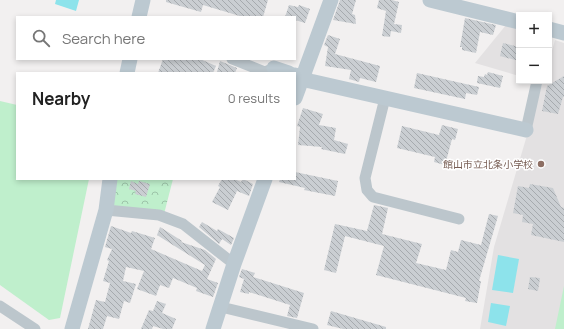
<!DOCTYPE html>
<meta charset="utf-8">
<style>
:root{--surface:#fff;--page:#f2f2f2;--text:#222;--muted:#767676;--line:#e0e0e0}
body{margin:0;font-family:Manrope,"Noto Sans JP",sans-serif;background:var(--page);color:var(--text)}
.controls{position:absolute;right:12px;top:12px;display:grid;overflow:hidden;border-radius:0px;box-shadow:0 2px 6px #0003}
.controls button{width:36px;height:36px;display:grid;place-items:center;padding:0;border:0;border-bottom:1px solid var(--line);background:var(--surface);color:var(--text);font:20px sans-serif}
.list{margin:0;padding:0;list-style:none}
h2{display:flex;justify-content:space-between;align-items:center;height:52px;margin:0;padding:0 16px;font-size:17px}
h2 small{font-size:13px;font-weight:400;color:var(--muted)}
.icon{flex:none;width:22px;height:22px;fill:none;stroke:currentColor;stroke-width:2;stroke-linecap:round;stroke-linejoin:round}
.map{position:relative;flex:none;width:564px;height:329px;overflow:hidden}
.search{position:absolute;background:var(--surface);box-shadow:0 2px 6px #0003;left:16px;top:16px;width:280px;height:44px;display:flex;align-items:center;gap:10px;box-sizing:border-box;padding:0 14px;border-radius:0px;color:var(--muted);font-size:15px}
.panel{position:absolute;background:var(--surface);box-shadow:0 2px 6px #0003;left:16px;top:72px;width:280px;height:108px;border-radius:0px}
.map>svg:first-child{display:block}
</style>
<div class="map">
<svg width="564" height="329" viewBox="0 0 564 329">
<defs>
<pattern id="forest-crowns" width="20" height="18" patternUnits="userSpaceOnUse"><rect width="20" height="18" fill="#bfefcc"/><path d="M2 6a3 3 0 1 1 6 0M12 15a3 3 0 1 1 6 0" fill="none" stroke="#9dc4a9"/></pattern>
<pattern id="building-back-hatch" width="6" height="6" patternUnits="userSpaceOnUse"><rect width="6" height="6" fill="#caced2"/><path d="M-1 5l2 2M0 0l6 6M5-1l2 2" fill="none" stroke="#a6aaae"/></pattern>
</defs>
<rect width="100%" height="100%" fill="#f2f0f0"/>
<!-- education -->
<g fill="#e3e1e2">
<path d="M506,25L519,29V76L475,63Z"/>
<path d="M555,40L564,43V329H480L494,247L543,81H549V61Z"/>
</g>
<!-- forest -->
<path fill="url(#forest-crowns)" d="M116,179H173L164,214L115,207L113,203Z"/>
<!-- pitch -->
<g fill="#bfefcc">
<path d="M0,101L17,105V179H89L60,318L49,320L0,285Z"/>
<path d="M564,286V329H555Z"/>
</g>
<!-- water -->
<g fill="#8de3eb">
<path d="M56,0H79L76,11L55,4Z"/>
<path d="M498,255L519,259L513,293L492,290Z"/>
<path d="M491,303L510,306L506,326L488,322Z"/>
</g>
<!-- building -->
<g fill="url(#building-back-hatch)">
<path d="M166,0H268L263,17H243L203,5L201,12L166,2Z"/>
<path d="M340,0H356L352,14L355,15L356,24L333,20Z"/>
<path d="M379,0H392L399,2L394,24L402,25L401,33L391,31L390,37L382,36L386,11L377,8Z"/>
<path d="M289,5L298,7L299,5L310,9L305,23L295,20V17H285Z"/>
<path d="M465,18L496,25L493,35L480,32L476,53L462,50V47H460Z"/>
<path d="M328,35L340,39L335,54L380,66L376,82L360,78L359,82L349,79L351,70L325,66L328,47L324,45Z"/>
<path d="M503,43L519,47V61L500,56Z"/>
<path d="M163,59H200L216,66L213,73H158Z"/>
<path d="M220,61L237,68L235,73H221L217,72Z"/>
<path d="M488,72L503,76L500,88L477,83L478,76L484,77L485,74L487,75Z"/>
<path d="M417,73L479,87L477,95L466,93L465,99L414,88Z"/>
<path d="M564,76V97H563L558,114L542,111L547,86Z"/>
<path d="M303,108L323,114L319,125L336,128L334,140L348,144L345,154L321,149L322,147L298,145L300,127L297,126Z"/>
<path d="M442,125L458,129L455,140L452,139L445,165L434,162L435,157L397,148L402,126L439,135Z"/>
<path d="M295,172L338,181L335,196L304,190L305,188L279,182L280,179H295Z"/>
<path d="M222,179H234L241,182L243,179L253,184L249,196L237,191L228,210L212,202L220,187L218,186Z"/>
<path d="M131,181L138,184L139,181L150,184L146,197L135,194L136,191L129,189Z"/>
<path d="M530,184L553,188L561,207L564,208V242L531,235L533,224L522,222L523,215L513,213L518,186L529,188Z"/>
<path d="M374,205L388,208L382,234L422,244L416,263L446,270L451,250L458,252L461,240L481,245L489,214L498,216L479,281H481L477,303L465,301L466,298L376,275L384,246L345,236L336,273L324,270L335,224L367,231Z"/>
<path d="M202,222L217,231L218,229L234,238L231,245L222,239L219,244L199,227Z"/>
<path d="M111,226L131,233L132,231L155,238L151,249L202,271L205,265L157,235L160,227L182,241L181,242L205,250L216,259L207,279L218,283L213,297L196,291L197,288L173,278L169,288L160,285L156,296L137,289L144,271L126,267L123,281L136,284L130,303L124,301L119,319L107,316L103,329H88L96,300L105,302L110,283L103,281L109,261L107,260L112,249L105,247Z"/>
<path d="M242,269L255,273L253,277L304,293L297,318L287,316L290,305L249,292V294L240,292L244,279L239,277Z"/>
<path d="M530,277L540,278L538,291L528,289Z"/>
<path d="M157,301L166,304L162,313L176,319L172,329H163L153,326L152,329H141L149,310L153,311Z"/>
<path d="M331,311L386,327V329H343L327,325Z"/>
</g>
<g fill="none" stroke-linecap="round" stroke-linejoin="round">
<!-- street -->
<g stroke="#bcc6cc" stroke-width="11">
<path d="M232,59L265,72L274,68"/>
<path d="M385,98L365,178L367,190L373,197L459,219"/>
<path d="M526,130L537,81"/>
<path d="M106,210L159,215L183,224L234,264"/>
<path d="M0,306L35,329"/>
<path d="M221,307L313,329"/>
</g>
<!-- secondary -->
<g stroke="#bcc9d1" stroke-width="15">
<path d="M430,0L519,22"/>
<path d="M139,17L143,0"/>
<path d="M549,29L564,33"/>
<path d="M274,68L289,73"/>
<path d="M127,73L130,59"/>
<path d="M295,75L310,81L526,130"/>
<path d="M295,98L331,0"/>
<path d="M72,329L106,210L110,179"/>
<path d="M213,329L234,264L265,179"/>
</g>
</g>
<!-- markers -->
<circle fill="#8d6e63" stroke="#fff" stroke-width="1.5" cx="541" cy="164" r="4"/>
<g text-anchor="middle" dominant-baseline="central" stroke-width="3" stroke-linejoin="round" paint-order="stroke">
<!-- education labels -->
<g font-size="10" fill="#785e54" stroke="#fff" text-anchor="end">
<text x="533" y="164">館山市立北条小学校</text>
</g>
</g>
</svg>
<div class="controls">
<button>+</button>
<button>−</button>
</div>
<div class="search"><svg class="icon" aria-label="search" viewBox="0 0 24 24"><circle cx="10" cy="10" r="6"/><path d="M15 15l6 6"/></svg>Search here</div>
<section class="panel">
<h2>Nearby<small>0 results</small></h2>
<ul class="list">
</ul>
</section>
</div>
